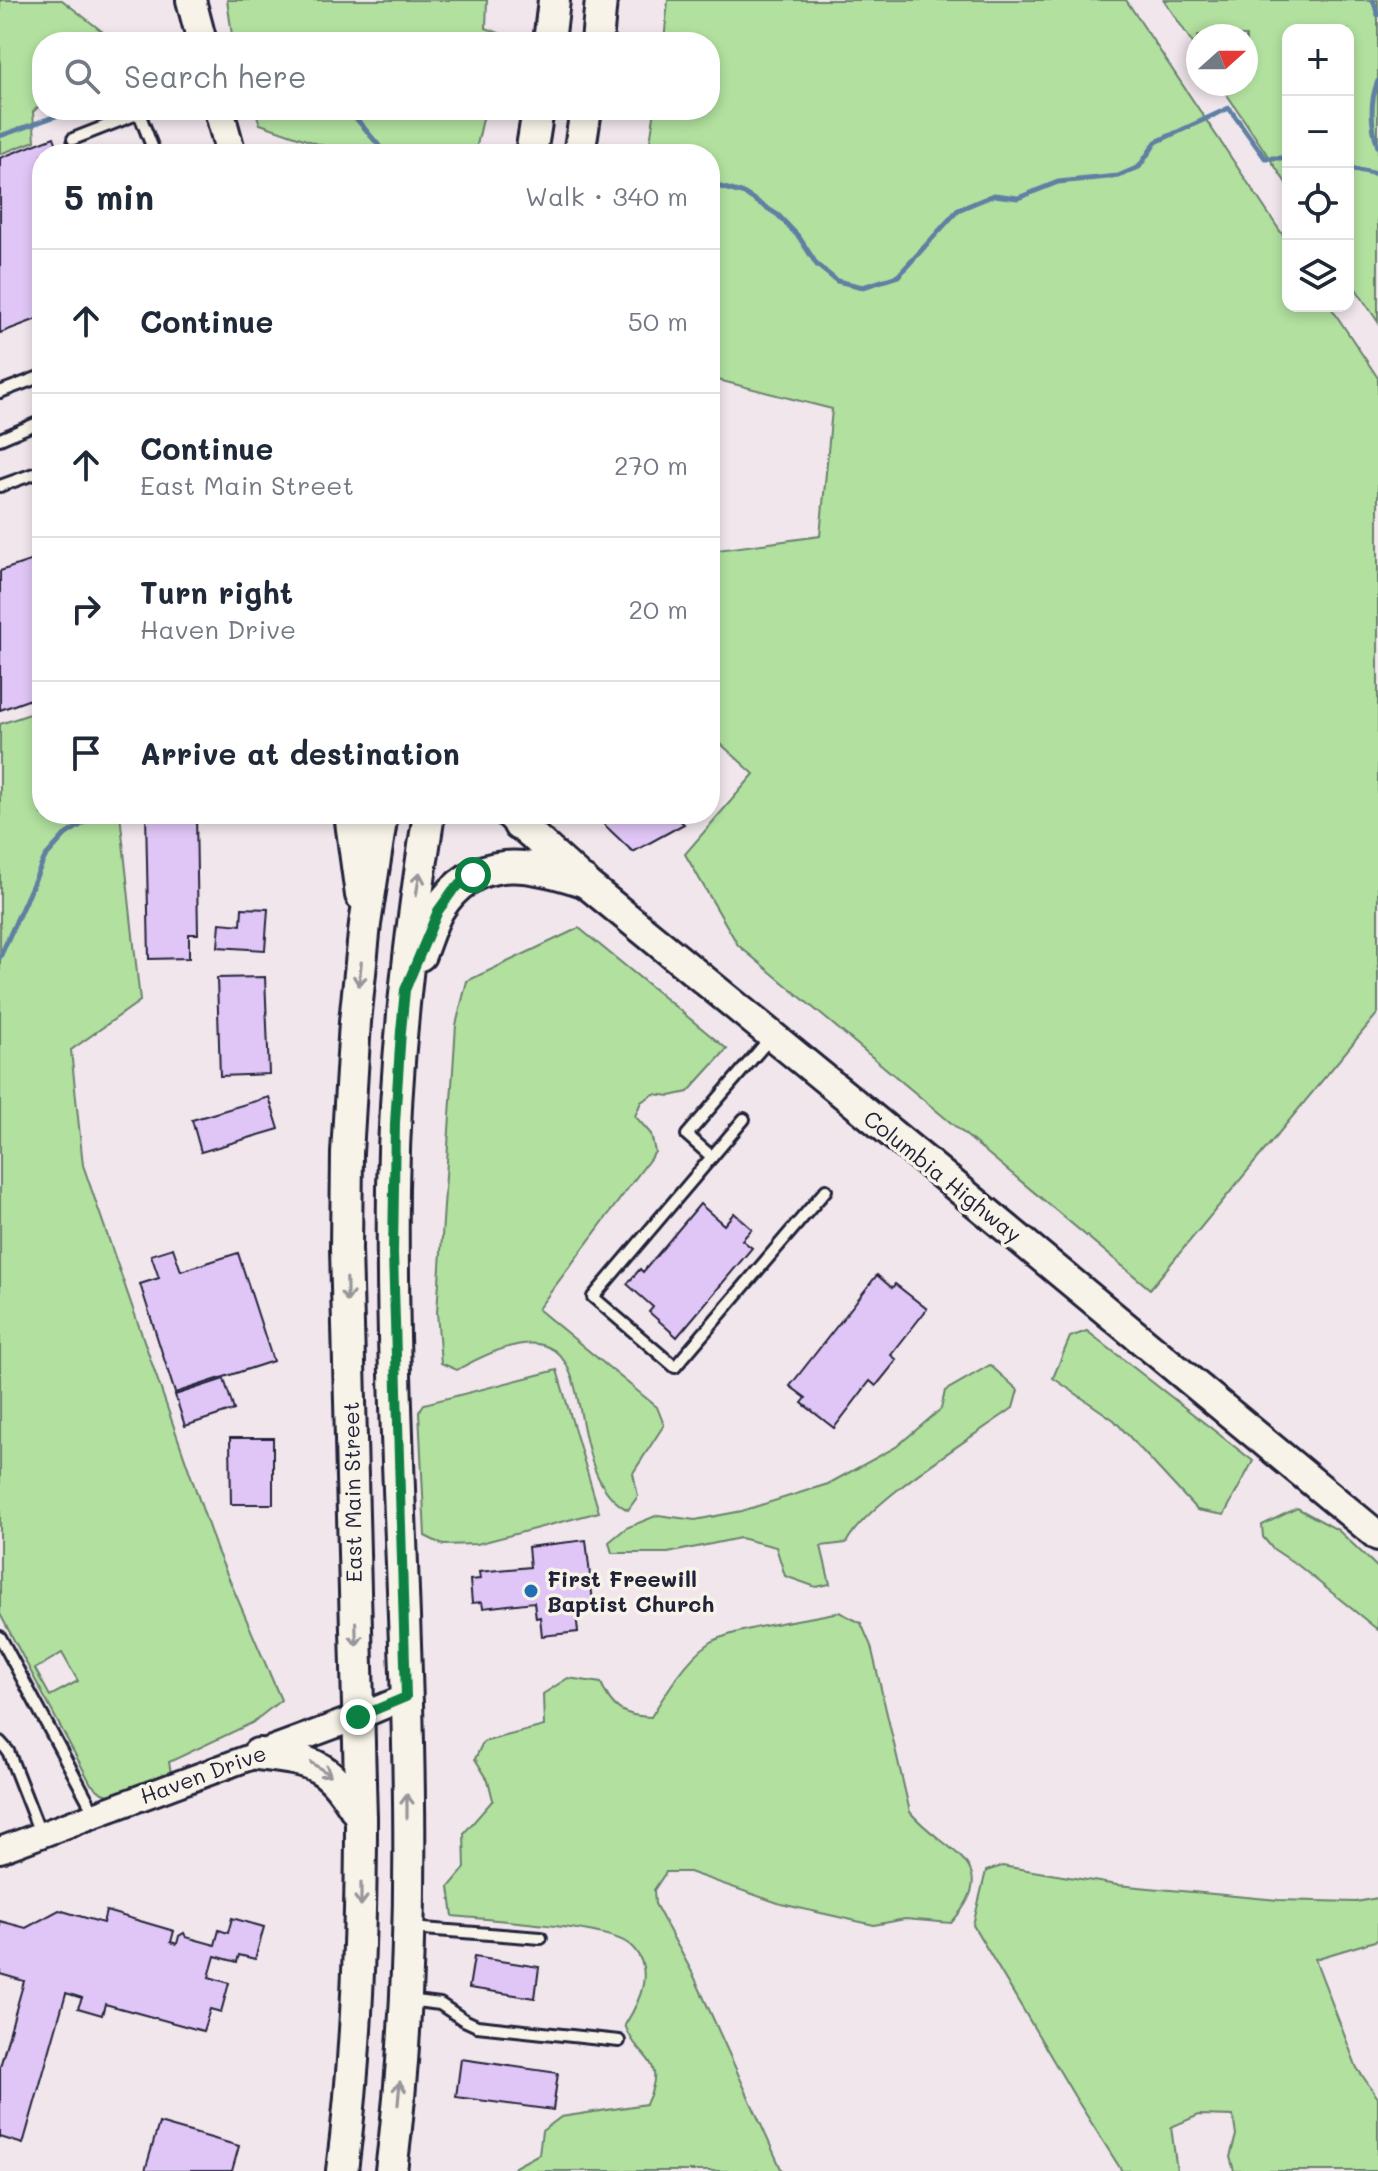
<!DOCTYPE html>
<meta charset="utf-8">
<style>
:root{--surface:#fff;--page:#f2f2f3;--text:#1f2937;--muted:#747a83;--line:#e0e1e3}
body{margin:0;font-family:Mali,sans-serif;background:var(--page);color:var(--text)}
.controls{position:absolute;right:24px;top:24px;display:grid;overflow:hidden;border-radius:16px;box-shadow:0 4px 12px #0003}
.controls button{width:72px;height:72px;display:grid;place-items:center;padding:0;border:0;border-bottom:2px solid var(--line);background:var(--surface);color:var(--text);font:40px sans-serif}
.compass{position:absolute;left:1186px;top:24px;width:72px;height:72px;border-radius:50%;background:var(--surface);box-shadow:0 4px 12px #0003;rotate:69deg}
.stop{position:absolute;width:24px;height:24px;margin:-18px;border:6px solid #0b8043;border-radius:50%;background:#fff}
.stop.end{background:#0b8043;border-color:#fff;box-shadow:0 2px 8px #0008}
.list{margin:0;padding:0;list-style:none}
h2{display:flex;justify-content:space-between;align-items:center;height:104px;margin:0;padding:0 32px;font-size:34px}
h2 small{font-size:26px;font-weight:400;color:var(--muted)}
.list li{display:grid;grid-template-columns:52px 1fr auto;gap:24px;align-items:center;box-sizing:border-box;height:144px;padding:0 32px;border-top:2px solid var(--line)}
.list b{display:block;font-size:30px;white-space:nowrap}
.list p{margin:0;font-size:26px;white-space:nowrap;color:var(--muted)}
.list em{font-size:26px;font-style:normal;color:var(--muted)}
.icon{flex:none;width:44px;height:44px;fill:none;stroke:currentColor;stroke-width:2;stroke-linecap:round;stroke-linejoin:round}
.map{position:relative;flex:none;width:1378px;height:2171px;overflow:hidden}
.search{position:absolute;background:var(--surface);box-shadow:0 4px 12px #0003;left:32px;top:32px;width:688px;height:88px;display:flex;align-items:center;gap:20px;box-sizing:border-box;padding:0 28px;border-radius:32px;color:var(--muted);font-size:30px}
.panel{position:absolute;background:var(--surface);box-shadow:0 4px 12px #0003;left:32px;top:144px;width:688px;height:680px;border-radius:32px}
.map>svg:first-child{display:block}
</style>
<div class="map">
<svg width="1378" height="2171" viewBox="0 0 1378 2171">
<rect width="100%" height="100%" fill="#f0e6ec"/>
<filter id="ink" filterUnits="userSpaceOnUse"><feTurbulence type="fractalNoise" baseFrequency=".0125" numOctaves="2"/><feDisplacementMap in="SourceGraphic" scale="16" xChannelSelector="R" yChannelSelector="G"/><feConvolveMatrix kernelMatrix="1 2 1 2 8 2 1 2 1" color-interpolation-filters="sRGB"/></filter>
<g filter="url(#ink)">
<!-- green -->
<g fill="#b1e09f" stroke="#6a816d" stroke-width="2" fill-rule="evenodd">
<path d="M0,0H62L103,32L106,42H42V103L33,112L35,141L0,154Z"/>
<path d="M227,0H487L486,28L502,34L500,42H233Z"/>
<path d="M668,0H1126L1288,243V306H1330L1378,378V1013L1150,1289L738,945L685,854L754,774L710,734V551L820,536L832,409L710,378V154H648L655,110H710V42H664Z"/>
<path d="M1164,0H1378V322L1348,277V30H1288V186L1220,84H1246V36H1198V51Z"/>
<path d="M255,110H485L475,154H347L260,124Z"/>
<path d="M42,710V814H120L140,1001L71,1050L83,1165L217,1551L281,1700L252,1723L169,1762L171,1773L110,1795L102,1793L91,1784L0,1614V724ZM62,1653L78,1681L50,1696L35,1669Z"/>
<path d="M579,928L727,1049L688,1092L670,1096L654,1094L641,1102L635,1116L651,1134L655,1152L538,1309L657,1407L664,1425L633,1473L638,1496L628,1510C545,1466 627,1274 457,1370L441,1363L437,1312L456,1025L467,981Z"/>
<path d="M1087,1331L1253,1461L1224,1515L1197,1510L1114,1420L1053,1378L1070,1337Z"/>
<path d="M990,1365L1018,1390L1013,1408C971,1438 867,1502 846,1543L821,1546L830,1584L816,1587L785,1576L776,1547L740,1538L668,1553H612L609,1542L626,1528L658,1515L695,1520L742,1511L828,1484L896,1447L941,1409L945,1391Z"/>
<path d="M557,1370L599,1512L477,1544L443,1545L425,1536L419,1412L424,1404Z"/>
<path d="M1297,1508L1338,1530L1378,1568V1630L1299,1566L1272,1548L1263,1537L1262,1525Z"/>
<path d="M839,1612L861,1623L871,1646L910,1812C944,1853 1006,1863 951,1923L905,1919L874,1925L781,1904L689,1872H666L654,1890L655,1904L693,1974L782,2171H513L515,2167L539,2154L542,2131L561,2117L646,2104C669,2057 638,2062 625,2025C640,2001 656,1969 630,1945C609,1926 487,1920 453,1916L449,1887L465,1868L464,1833L493,1800L488,1780L475,1759L483,1742L544,1726L543,1694L568,1678L601,1683C612,1709 623,1716 651,1717C665,1694 687,1658 710,1643C733,1628 809,1619 839,1612Z"/>
<path d="M1002,1866L1117,1885L1278,1900L1356,1902L1378,1898V1940L1315,1959L1357,2068L1378,2098V2171H1234L1230,2157L1236,2135L1233,2116L1199,2115L1171,2127L1177,2171H1122L1075,2097L973,1925L986,1871Z"/>
</g>
<g fill="none" stroke-linecap="round" stroke-linejoin="round">
<!-- stream -->
<g stroke="#5f80a2" stroke-width="5">
<path d="M1373,0L1378,15"/>
<path d="M1378,81C1369,103 1371,125 1378,147"/>
<path d="M349,110L386,154"/>
<path d="M0,136L73,110"/>
<path d="M1348,168L1378,174"/>
<path d="M710,184L745,194L778,215L799,237L817,265L837,281L863,287L898,276L958,210L994,195L1018,198L1058,182L1118,176L1139,167L1156,142L1229,108L1265,158H1288"/>
<path d="M0,957L45,857L65,835L98,814"/>
</g>
</g>
<!-- building -->
<g fill="#e0c6f6" stroke="#22223b" stroke-width="2">
<path d="M54,137L60,154H42V317L0,333V158Z"/>
<path d="M42,557V695L0,710V571Z"/>
<path d="M146,814H196L198,934H189V958L149,959Z"/>
<path d="M593,814H673L684,824L633,852Z"/>
<path d="M242,908L268,909L265,950L218,947L220,923L241,925Z"/>
<path d="M265,977L269,1074L220,1076L217,978Z"/>
<path d="M269,1097L279,1129L201,1152L192,1120Z"/>
<path d="M700,1204L724,1225L734,1213L752,1229L742,1240L752,1248L677,1337L649,1312L653,1307L627,1284L640,1269L643,1272Z"/>
<path d="M173,1248L181,1271L238,1253L273,1361L175,1393L140,1284L159,1278L151,1255Z"/>
<path d="M877,1275L892,1288L895,1284L927,1309L891,1355L897,1360L876,1386L870,1381L834,1428L802,1403L806,1398L790,1386Z"/>
<path d="M224,1379L234,1410L185,1426L175,1395Z"/>
<path d="M230,1438H273V1504H231Z"/>
<path d="M586,1540L594,1611L576,1613L578,1632L542,1636L540,1617L536,1618L534,1602L483,1608L482,1602L472,1603L470,1580L480,1579L479,1572L530,1567L528,1547Z"/>
<path d="M59,1910L103,1923L106,1911L174,1931L171,1942L177,1944L179,1936L184,1933L186,1937L215,1945L219,1930L228,1933L232,1918L264,1927L255,1959L239,1955L237,1962L215,1956L209,1977L229,1983L221,2012L210,2009L203,2031L105,2004L102,2015L78,2008L82,1998L66,1993L23,2144L0,2137V2067L24,1981L0,1974V1921L26,1928Z"/>
<path d="M474,1957L539,1967L535,1998L469,1988Z"/>
<path d="M461,2059L558,2073L553,2110L456,2097Z"/>
<path d="M159,2123L239,2146L232,2171H145Z"/>
</g>
<g fill="none" stroke-linecap="round" stroke-linejoin="round">
<!-- service casing -->
<g stroke="#22223b" stroke-width="16">
<g id="service">
<path d="M139,113L155,154"/>
<path d="M73,139L147,110"/>
<path d="M0,392L42,376"/>
<path d="M0,439L42,421"/>
<path d="M0,486L42,471"/>
<path d="M744,1119L593,1297L675,1367L826,1190"/>
<path d="M712,1157L687,1135L771,1037"/>
<path d="M0,1637L95,1814"/>
<path d="M0,1742L8,1751L40,1833"/>
<path d="M410,1928L541,1938"/>
<path d="M408,2000L440,2004L464,2020L477,2026L619,2041"/>
</g>
</g>
<!-- tertiary casing -->
<g stroke="#22223b" stroke-width="30">
<path id="tertiary" d="M0,1850L358,1717L406,1697"/>
</g>
<!-- secondary casing -->
<g stroke="#22223b" stroke-width="34">
<g id="secondary">
<path d="M191,0L202,42"/>
<path d="M219,110L231,154"/>
<path d="M509,814L583,881L929,1164L1378,1536"/>
</g>
</g>
<!-- primary casing -->
<g stroke="#22223b" stroke-width="36">
<g id="primary">
<path d="M549,42L554,0"/>
<path d="M597,42L601,0"/>
<path d="M531,154L538,110"/>
<path d="M579,154L586,110"/>
<path d="M350,814L361,895"/>
<path d="M514,814L519,825"/>
<path d="M420,955C426,940 431,922 439,909C475,852 529,863 583,881"/>
<path d="M258,1754C319,1761 329,1765 361,1818"/>
<path d="M342,2171C357,2054 361,1937 361,1819L346,1249L347,1153L355,1022L365,924L382,814"/>
<path d="M391,2171C433,1846 389,1514 393,1188C395,1062 409,938 429,814"/>
</g>
</g>
<!-- service -->
<use href="#service" stroke="#f7f3e8" stroke-width="10"/>
<!-- tertiary -->
<use href="#tertiary" stroke="#f7f3e8" stroke-width="24"/>
<!-- secondary -->
<use href="#secondary" stroke="#f7f3e8" stroke-width="28"/>
<!-- primary -->
<use href="#primary" stroke="#f7f3e8" stroke-width="30"/>
</g>
<!-- one-way arrows -->
<defs><path id="oneway-shaft" d="M-6 0H5M1.5-3L5.5 0L1.5 3" fill="none" stroke-width="1.6" stroke-linecap="round" stroke-linejoin="round" transform="scale(2)"/></defs>
<g stroke="#97959a">
<use href="#oneway-shaft" transform="translate(418 884) rotate(-81)"/>
<use href="#oneway-shaft" transform="translate(360 974) rotate(96)"/>
<use href="#oneway-shaft" transform="translate(347 1290) rotate(89)"/>
<use href="#oneway-shaft" transform="translate(356 1634) rotate(88)"/>
<use href="#oneway-shaft" transform="translate(321 1769) rotate(32)"/>
<use href="#oneway-shaft" transform="translate(407 1806) rotate(-90)"/>
<use href="#oneway-shaft" transform="translate(361 1894) rotate(90)"/>
<use href="#oneway-shaft" transform="translate(399 2093) rotate(-85)"/>
</g>
</g>
<g fill="none" stroke-linecap="round" stroke-linejoin="round" filter="url(#ink)">
<!-- route -->
<path stroke="#0b8043" stroke-width="10" d="M358,1717L406,1697L393,1253L395,1123L401,1031L405,990L438,911L453,890L473,875"/>
</g>
<!-- markers -->
<circle fill="#1f6fb2" stroke="#f7f3e8" stroke-width="3" cx="531" cy="1591" r="8"/>
<g text-anchor="middle" dominant-baseline="central" stroke-width="7" stroke-linejoin="round" paint-order="stroke">
<!-- street labels -->
<g font-size="22" fill="#22223b" stroke="#f7f3e8">
<text transform="translate(943 1176) rotate(39)">Columbia Highway</text>
<text transform="translate(352 1492) rotate(-91)">East Main Street</text>
<text transform="translate(203 1774) rotate(-20)">Haven Drive</text>
</g>
<!-- poi labels -->
<g font-size="22" font-weight="bold" fill="#22223b" stroke="#f7f3e8" text-anchor="start">
<text x="547" y="1578">First Freewill<tspan x="547" dy="25">Baptist Church</tspan></text>
</g>
</g>
</svg>
<div class="controls">
<button>+</button>
<button>−</button>
<button><svg class="icon" aria-label="locate" viewBox="0 0 24 24"><circle cx="12" cy="12" r="6"/><path d="M12 2v4M12 18v4M2 12h4M18 12h4"/></svg></button>
<button><svg class="icon" aria-label="layers" viewBox="0 0 24 24"><path d="M12 4l9 5-9 5-9-5zM3 14l9 5 9-5"/></svg></button>
</div>
<svg class="compass" viewBox="-18 -18 36 36"><path d="M0-13l5 13h-10z" fill="#e53935"/><path d="M0 13l5-13h-10z" fill="#747a83"/></svg>
<div class="stop" style="left:473px;top:875px"></div>
<div class="stop end" style="left:358px;top:1717px"></div>
<div class="search"><svg class="icon" aria-label="search" viewBox="0 0 24 24"><circle cx="10" cy="10" r="6"/><path d="M15 15l6 6"/></svg>Search here</div>
<section class="panel">
<h2>5 min<small>Walk · 340 m</small></h2>
<ul class="list">
<li><svg class="icon" aria-label="ahead" viewBox="0 0 24 24"><path d="M12 20V5M6 11l6-6 6 6"/></svg><div><b>Continue</b></div><em>50 m</em></li>
<li><svg class="icon" aria-label="ahead" viewBox="0 0 24 24"><path d="M12 20V5M6 11l6-6 6 6"/></svg><div><b>Continue</b><p>East Main Street</p></div><em>270 m</em></li>
<li><svg class="icon" aria-label="right" viewBox="0 0 24 24"><path d="M7 20v-9h11M14 6l5 5-5 5"/></svg><div><b>Turn right</b><p>Haven Drive</p></div><em>20 m</em></li>
<li><svg class="icon" aria-label="arrive" viewBox="0 0 24 24"><path d="M6 21V4h12l-3 4 3 4H6"/></svg><div><b>Arrive at destination</b></div></li>
</ul>
</section>
</div>
